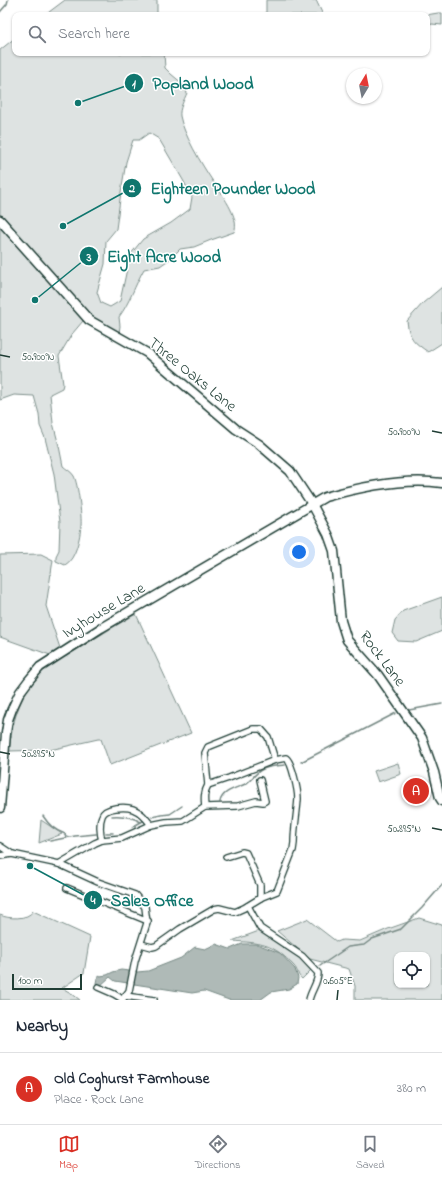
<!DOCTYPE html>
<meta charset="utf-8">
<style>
:root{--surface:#fff;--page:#f6f6f7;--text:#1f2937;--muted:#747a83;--line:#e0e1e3;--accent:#d93025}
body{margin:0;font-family:"Indie Flower",sans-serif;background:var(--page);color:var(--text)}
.controls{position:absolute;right:12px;bottom:12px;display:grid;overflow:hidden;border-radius:8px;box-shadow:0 1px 3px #0004}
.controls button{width:36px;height:36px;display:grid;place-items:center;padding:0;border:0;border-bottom:1px solid var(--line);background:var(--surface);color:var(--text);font:20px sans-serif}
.compass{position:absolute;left:346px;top:68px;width:36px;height:36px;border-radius:50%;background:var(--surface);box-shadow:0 1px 3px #0004;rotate:10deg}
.scale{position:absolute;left:12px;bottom:10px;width:70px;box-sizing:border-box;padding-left:4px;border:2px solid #1f3d34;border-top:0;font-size:11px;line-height:14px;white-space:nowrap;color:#1f3d34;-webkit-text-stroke:3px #fff;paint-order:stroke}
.you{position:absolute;left:299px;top:552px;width:14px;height:14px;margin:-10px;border:3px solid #fff;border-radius:50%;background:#1a73e8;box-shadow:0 0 0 6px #1a73e833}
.badge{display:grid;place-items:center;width:26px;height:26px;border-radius:50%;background:var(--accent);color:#fff;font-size:13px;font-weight:700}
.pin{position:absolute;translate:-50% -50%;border:2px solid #fff;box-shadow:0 1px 4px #0006}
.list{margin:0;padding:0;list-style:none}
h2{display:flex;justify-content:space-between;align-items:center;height:52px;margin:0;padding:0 16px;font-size:17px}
h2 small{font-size:13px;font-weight:400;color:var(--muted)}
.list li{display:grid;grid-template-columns:26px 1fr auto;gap:12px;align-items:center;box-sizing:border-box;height:72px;padding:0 16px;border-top:1px solid var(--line)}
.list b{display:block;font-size:15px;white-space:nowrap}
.list p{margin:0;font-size:13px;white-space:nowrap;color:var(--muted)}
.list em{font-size:13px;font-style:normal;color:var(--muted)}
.icon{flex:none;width:22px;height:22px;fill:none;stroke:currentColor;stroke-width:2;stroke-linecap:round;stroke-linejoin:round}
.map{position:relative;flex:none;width:442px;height:1000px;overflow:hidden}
.search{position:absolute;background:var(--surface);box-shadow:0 1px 3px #0004;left:12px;right:12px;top:12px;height:44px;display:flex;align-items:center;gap:10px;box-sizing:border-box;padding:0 14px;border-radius:8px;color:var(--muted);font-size:15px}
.sheet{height:124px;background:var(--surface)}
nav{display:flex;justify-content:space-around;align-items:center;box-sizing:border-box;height:56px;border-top:1px solid var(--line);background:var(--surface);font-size:11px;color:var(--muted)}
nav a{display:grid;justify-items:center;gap:2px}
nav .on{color:var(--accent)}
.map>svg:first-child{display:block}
</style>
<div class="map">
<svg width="442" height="1000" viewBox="0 0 442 1000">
<rect width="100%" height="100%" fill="#fff"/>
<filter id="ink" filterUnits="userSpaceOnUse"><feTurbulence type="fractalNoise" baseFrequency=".025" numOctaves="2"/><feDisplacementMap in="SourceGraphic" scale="8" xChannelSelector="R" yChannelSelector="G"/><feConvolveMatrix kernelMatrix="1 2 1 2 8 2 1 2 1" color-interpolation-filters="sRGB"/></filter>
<g filter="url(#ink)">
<!-- green -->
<g fill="#dee3e2" stroke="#7e908b" fill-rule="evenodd">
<path d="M65,0H157V15H45Z"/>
<path d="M266,0H316L323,15H266Z"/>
<path d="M438,13H442V25L432,24L427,26V15H426Z"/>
<path d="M15,38V53H164L165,68L171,74L183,84L187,93C184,100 179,109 180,116C183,133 202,165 212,180C220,192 241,218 234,232L211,240L194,247L180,249L170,259L160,266L144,269C135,285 130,302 119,317L120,326L119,333L102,325L96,319L92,318L0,215V50ZM149,133L159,139L183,180L192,197L190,209L171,223L143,239L130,255L120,301L110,307L101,303L97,292L105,264L106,241L116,229L121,192L126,162L133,140H139Z"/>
<path d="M0,222L81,314L83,321L72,334L59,356L63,384L62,388L50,394L53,423L59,446L63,466C66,469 72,472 74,476C78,484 82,516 81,526C80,537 76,559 65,565L56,561V556L59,550L60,522L54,474L45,438L40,426L39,414L34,396L14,395L0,400Z"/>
<path d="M442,287V343L428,352C414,342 409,339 407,321L423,303Z"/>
<path d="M41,554L53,560L46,606L61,651L53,656L0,637V555Z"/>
<path d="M442,597V631L416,642L398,641L392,633L395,620L403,611Z"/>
<path d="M136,614L191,733L110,765L101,739H98L50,750L9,751C12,723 19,696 39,675C51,663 69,655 83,646C100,635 118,624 136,614Z"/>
<path d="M398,763L401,774L378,782L374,771Z"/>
<path d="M41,820L62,834L39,843Z"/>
<path d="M33,911L90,937L84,973L62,988L71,993L80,1000H0V915C8,919 28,920 33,911Z"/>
<path d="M419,918L442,925V1000H355V986L349,969L310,959L277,931L307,919L337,942L342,940L360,941L388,929ZM397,955H427V985H397Z"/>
<path d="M259,931L293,948L312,969L302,979C297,975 298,970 294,966C273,943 261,943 232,941Z"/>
</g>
<!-- water -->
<path fill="#afbab7" stroke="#758883" d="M216,944L230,949L242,944H257L280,953L295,969L298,978L297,984L289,989L271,992L260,1000H229L204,991L192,993L115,981L110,977L100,986H98L96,983L97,978L100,976L107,975L113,972L121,970L137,972L148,971L181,958L195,947L205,949Z"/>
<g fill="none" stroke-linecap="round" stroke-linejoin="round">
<!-- stream -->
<g stroke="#758883" stroke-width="1.5">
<path d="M0,12L7,4L8,0"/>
<path d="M409,710L442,704"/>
<path d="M301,762L396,713"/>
<path d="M220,802C222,790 239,788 247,783C252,779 256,773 261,770C268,766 278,766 285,765"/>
<path d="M43,816C49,825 54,830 65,834L66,837"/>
<path d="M112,816C123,815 132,817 141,822"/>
<path d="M152,817L161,815L170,814L182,806"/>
<path d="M132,827L143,821"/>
<path d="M106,833H113"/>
<path d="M50,841L75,836L96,834"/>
<path d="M320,966L348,947L364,945L372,939L401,929L422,908L442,885"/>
</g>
<!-- street casing -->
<g stroke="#1f3d34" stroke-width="8">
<g id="street">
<path d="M208,785L205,753L208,747L253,729H261L268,737L275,760"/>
<path d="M205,807L238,806L256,801L263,802L265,801L260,780"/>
<path d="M102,840C100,834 99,823 102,816C105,807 125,806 133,809C141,812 146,818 151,825"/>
<path d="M0,846L12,854L59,864L95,843L102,840L122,838L151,825L166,822L183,821L205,807C204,798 204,792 208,785L229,778L275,760L286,758C292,762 298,791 298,799C297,814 294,828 294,843L293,850L277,891L262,897L244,908L235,912L219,908L214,909L180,929L156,946L152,947L141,944"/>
<path d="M0,856L12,854"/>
<path d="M226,857L242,852L246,853L260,885V898"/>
<path d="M59,864L98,882L135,895L145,907L147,923L135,961L129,991L122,1000"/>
<path d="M67,888L148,921"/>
<path d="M248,906L260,928L302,956L318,973C318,983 311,990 309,1000"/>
<path d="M98,987L114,994L119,997"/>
<path d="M125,996L154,1000"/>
</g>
</g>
<!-- secondary casing -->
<g stroke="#1f3d34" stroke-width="11">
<g id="secondary">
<path d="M0,220L89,320L147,353L236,429L259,444L290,471L312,504L328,534L334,551L341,621L347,640L378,675L422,738L434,772L440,798L442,801"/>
<path d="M0,808L6,733L8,720L12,709L20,692L29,680L40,667L101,628L325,497C360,487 406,478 442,483"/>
</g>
</g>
<!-- street -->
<use href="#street" stroke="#fff" stroke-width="5.5"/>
<!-- secondary -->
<use href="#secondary" stroke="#fff" stroke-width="8"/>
</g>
</g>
<!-- ticks -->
<path fill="none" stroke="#1f3d34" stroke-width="1.5" d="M0,355L10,357M432,431L442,433M0,752L10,754M432,828L442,830M337,1000L338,990"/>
<g text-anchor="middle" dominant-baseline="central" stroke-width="3" stroke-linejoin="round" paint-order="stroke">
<!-- street labels -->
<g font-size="16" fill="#1f3d34" stroke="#fff">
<text transform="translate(192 375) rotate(39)">Three Oaks Lane</text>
<text transform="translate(104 611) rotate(-31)">Ivyhouse Lane</text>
<text transform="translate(382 659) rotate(53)">Rock Lane</text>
</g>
</g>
<g font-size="10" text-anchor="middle" fill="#1f3d34" stroke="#fff" stroke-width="3" stroke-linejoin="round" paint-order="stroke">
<text x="38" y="360">50.900°N</text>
<text x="404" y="435">50.900°N</text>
<text x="38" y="757">50.895°N</text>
<text x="404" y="832">50.895°N</text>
<text x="338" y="984">0.605°E</text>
</g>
<!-- callouts -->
<path fill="none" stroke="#0f766e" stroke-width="1.5" d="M78 103L134 83M63 226L132 188M35 300L89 256M30 866L93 900"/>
<g fill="#0f766e" stroke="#fff" stroke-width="1.5">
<circle cx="78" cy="103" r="4"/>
<circle cx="63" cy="226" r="4"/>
<circle cx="35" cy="300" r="4"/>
<circle cx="30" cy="866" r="4"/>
<circle cx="134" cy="83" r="10"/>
<circle cx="132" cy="188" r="10"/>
<circle cx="89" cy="256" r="10"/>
<circle cx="93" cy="900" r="10"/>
</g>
<g font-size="12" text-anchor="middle" font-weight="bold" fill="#fff">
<text x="134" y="88">1</text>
<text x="132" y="192">2</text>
<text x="89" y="261">3</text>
<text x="93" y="904">4</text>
</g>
<g font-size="17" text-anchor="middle" font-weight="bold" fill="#0f766e" stroke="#fff" stroke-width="3" stroke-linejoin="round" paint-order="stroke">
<text x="203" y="89">Popland Wood</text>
<text x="233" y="194">Eighteen Pounder Wood</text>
<text x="164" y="262">Eight Acre Wood</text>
<text x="152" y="906">Sales Office</text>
</g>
</svg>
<div class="controls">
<button><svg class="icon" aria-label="locate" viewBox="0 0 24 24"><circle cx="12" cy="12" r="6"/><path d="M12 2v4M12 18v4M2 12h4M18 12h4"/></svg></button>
</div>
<svg class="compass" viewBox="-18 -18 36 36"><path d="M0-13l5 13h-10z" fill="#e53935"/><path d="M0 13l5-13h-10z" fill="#747a83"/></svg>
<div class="scale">100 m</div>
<div class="you"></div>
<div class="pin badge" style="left:416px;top:791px">A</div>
<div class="search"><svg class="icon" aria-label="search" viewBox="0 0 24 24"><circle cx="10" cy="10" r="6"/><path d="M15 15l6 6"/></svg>Search here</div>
</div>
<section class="sheet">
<h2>Nearby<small></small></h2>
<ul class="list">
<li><span class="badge">A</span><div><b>Old Coghurst Farmhouse</b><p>Place · Rock Lane</p></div><em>380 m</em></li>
</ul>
</section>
<nav>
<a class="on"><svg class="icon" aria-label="map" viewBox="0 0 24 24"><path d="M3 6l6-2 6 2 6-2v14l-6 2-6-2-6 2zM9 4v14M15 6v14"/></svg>Map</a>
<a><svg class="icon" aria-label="directions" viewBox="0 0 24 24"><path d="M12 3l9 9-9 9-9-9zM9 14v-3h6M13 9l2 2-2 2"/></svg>Directions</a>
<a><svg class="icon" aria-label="saved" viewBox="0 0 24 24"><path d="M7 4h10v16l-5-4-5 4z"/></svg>Saved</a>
</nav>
